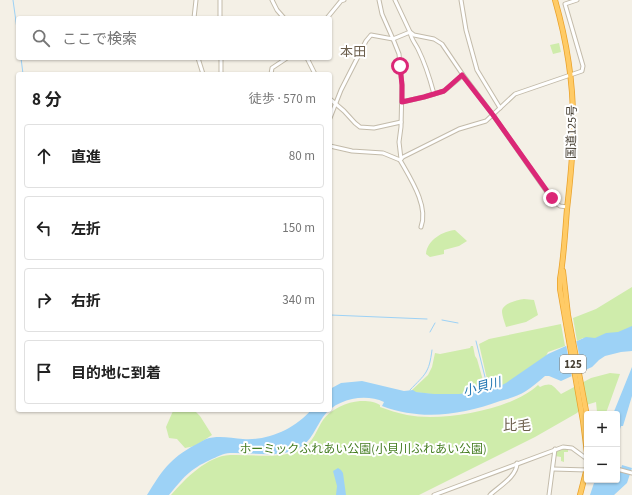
<!DOCTYPE html>
<html lang="ja">
<meta charset="utf-8">
<style>
:root{--surface:#fff;--page:#f6f6f6;--text:#222;--muted:#767676;--line:#e0e0e0}
body{margin:0;font-family:"Source Sans 3","Noto Sans JP",sans-serif;background:var(--page);color:var(--text)}
.controls{position:absolute;right:12px;bottom:12px;display:grid;overflow:hidden;border-radius:4px;box-shadow:0 1px 3px #0004}
.controls button{width:36px;height:36px;display:grid;place-items:center;padding:0;border:0;border-bottom:1px solid var(--line);background:var(--surface);color:var(--text);font:20px sans-serif}
.stop{position:absolute;width:12px;height:12px;margin:-9px;border:3px solid #db2777;border-radius:50%;background:#fff}
.stop.end{background:#db2777;border-color:#fff;box-shadow:0 1px 4px #0008}
.list{margin:0;padding:0;list-style:none}
h2{display:flex;justify-content:space-between;align-items:center;height:52px;margin:0;padding:0 16px;font-size:17px}
h2 small{font-size:13px;font-weight:400;color:var(--muted)}
.list li{display:grid;grid-template-columns:26px 1fr auto;gap:12px;align-items:center;box-sizing:border-box;height:64px;margin:0 8px 8px;padding:0 8px;border:1px solid var(--line);border-radius:4px}
.list b{display:block;font-size:15px;white-space:nowrap}
.list em{font-size:13px;font-style:normal;color:var(--muted)}
.icon{flex:none;width:22px;height:22px;fill:none;stroke:currentColor;stroke-width:2;stroke-linecap:round;stroke-linejoin:round}
.map{position:relative;flex:none;width:632px;height:495px;overflow:hidden}
.search{position:absolute;background:var(--surface);box-shadow:0 1px 3px #0004;left:16px;top:16px;width:316px;height:44px;display:flex;align-items:center;gap:10px;box-sizing:border-box;padding:0 14px;border-radius:4px;color:var(--muted);font-size:15px}
.panel{position:absolute;background:var(--surface);box-shadow:0 1px 3px #0004;left:16px;top:72px;width:316px;height:340px;border-radius:4px}
.map>svg:first-child{display:block}
</style>
<div class="map">
<svg width="632" height="495" viewBox="0 0 632 495">
<rect width="100%" height="100%" fill="#f4f0e6"/>
<!-- green -->
<g fill="#cfecab">
<path d="M559,43L561,52L553,54L550,45Z"/>
<path d="M455,230L467,241L459,246L444,250V254L430,257L426,254C427,240 443,231 455,230Z"/>
<path d="M632,287V330L596,339L583,338L577,341L573,318L596,309Z"/>
<path d="M524,299L534,300L538,315L526,322L506,327C505,323 502,316 502,311C503,303 518,300 524,299Z"/>
<path d="M561,324L565,346L548,352L546,356L506,385L492,389L489,388L479,344L489,339Z"/>
<path d="M471,346H473L475,356L477,359L486,391L448,396L414,392L412,390L428,375L432,367L435,353L440,354L470,348Z"/>
<path d="M610,373L620,374L606,413L597,412L596,402L583,406L577,413L535,437L419,495H171C185,479 207,456 230,455C254,454 279,460 302,449C313,443 317,429 323,420C331,409 347,402 360,401C367,401 374,401 380,405V407C389,410 397,413 407,415C442,422 512,410 538,385L540,387C552,382 552,385 561,394L591,378Z"/>
<path d="M172,410H194L200,416L212,435L195,446L185,448L177,439L169,438L166,427L173,411Z"/>
<path d="M563,449H568V452H564V462L561,461V457L555,456L556,451Z"/>
</g>
<!-- water -->
<g fill="#9dd2f6">
<path d="M632,326V351L621,352L605,356L599,360L592,367L561,381L549,376H545C539,381 532,387 526,391C518,396 508,399 500,401C461,415 422,421 382,406L384,402C364,393 336,399 323,417C316,427 311,442 299,448C277,459 253,452 230,453C223,453 217,457 210,460C190,469 183,478 169,495H147C162,471 169,459 195,445C199,443 202,441 206,439C218,435 231,438 243,439C267,441 295,429 311,410H330V389L341,383L362,381L404,391L413,390L416,392L434,394H459L480,391L500,386L506,383L548,354L586,337L595,338L606,333L618,332Z"/>
<path d="M632,367V396L623,426H621L619,432L617,431V414H613Z"/>
<path d="M622,465L632,468L627,483L614,495H590L595,480H617C617,475 621,470 622,465Z"/>
<path d="M338,468L341,470L343,473L346,495H336L337,486L333,471Z"/>
</g>
<!-- pier -->
<path fill="#f4f0e6" d="M576,340L583,373L572,378L566,344Z"/>
<g fill="none" stroke-linecap="round" stroke-linejoin="round">
<!-- stream -->
<g stroke="#9dd2f6" stroke-width="1">
<path d="M13,0L18,36"/>
<path d="M21,58L23,74"/>
<path d="M330,315L427,319"/>
<path d="M442,320L458,323"/>
<path d="M430,332L435,323"/>
<path d="M476,341L488,389"/>
<path d="M410,390C425,374 429,374 432,350"/>
</g>
<!-- minor casing -->
<g stroke="#c3bbaa" stroke-width="5">
<g id="minor">
<path d="M220,0V18"/>
<path d="M272,0L277,10L284,18"/>
<path d="M379,0L382,14L393,39L399,54L402,85L401,127L399,142L401,159"/>
<path d="M395,0L410,32L414,35L434,39L442,44L463,75L493,115L554,202L560,206L567,207"/>
<path d="M461,0L466,30L477,70L500,108"/>
<path d="M194,18L196,0"/>
<path d="M327,18L341,1L344,0"/>
<path d="M198,58L203,74"/>
<path d="M221,58V74"/>
<path d="M307,58L315,74"/>
<path d="M271,74L272,68L287,58"/>
<path d="M330,99L344,111L355,123L360,127L374,128L401,122"/>
<path d="M402,102L424,97L444,91L463,75"/>
<path d="M330,118L341,90L366,41L371,35L393,39L410,32C411,39 415,43 418,49C425,63 430,79 434,94"/>
<path d="M330,146L352,151L383,153L400,160C410,178 429,206 421,227"/>
<path d="M400,160L403,157L459,129L486,121L515,94L582,71L583,66L565,4L577,0"/>
<path d="M553,469L587,470"/>
<path d="M617,469L632,473"/>
<path d="M434,495L563,447L572,448L587,459"/>
<path d="M490,495C498,487 517,477 517,463"/>
<path d="M549,495L555,449"/>
</g>
</g>
<!-- highway casing -->
<g stroke="#eaa22a" stroke-width="6">
<g id="highway">
<path d="M555,0C567,42 574,86 573,130C573,156 570,183 567,209C565,233 564,256 560,279V289L583,421L587,453"/>
<path d="M563,271L568,315L587,416"/>
<path d="M580,495L587,468"/>
</g>
</g>
<!-- minor -->
<use href="#minor" stroke="#fff" stroke-width="3"/>
<!-- highway -->
<use href="#highway" stroke="#ffcb66" stroke-width="4.5"/>
</g>
<g fill="none" stroke-linecap="round" stroke-linejoin="round">
<!-- route -->
<path stroke="#db2777" stroke-width="5" d="M400,66L402,85V102L424,97L444,91L462,75L493,115L552,198"/>
</g>
<g text-anchor="middle" dominant-baseline="central" stroke-width="4" stroke-linejoin="round" paint-order="stroke">
<!-- shield labels -->
<rect fill="#fff" stroke="#7e7971" stroke-width="1" x="560" y="355" width="26" height="18" rx="3"/>
<g font-size="11" font-weight="bold" fill="#474034">
<text x="573" y="364">125</text>
</g>
<!-- street labels -->
<g font-size="12" fill="#474034" stroke="#fff">
<text transform="translate(572 132) rotate(-89)">国道125号</text>
</g>
<!-- park labels -->
<g font-size="12" fill="#467e23" stroke="#fff">
<text x="363" y="449">ホーミックふれあい公園(小貝川ふれあい公園)</text>
</g>
<!-- neighbourhood labels -->
<g font-size="13" fill="#6b5e4b" stroke="#fff">
<text x="353" y="52">本田</text>
</g>
<!-- water labels -->
<g font-size="13" font-style="italic" fill="#2478b3" stroke="#fff">
<text transform="translate(482 387) rotate(-15)">小貝川</text>
</g>
<!-- quarter labels -->
<g font-size="14" fill="#6b5e4b" stroke="#fff">
<text x="517" y="426">比毛</text>
</g>
</g>
</svg>
<div class="controls">
<button>+</button>
<button>−</button>
</div>
<div class="stop" style="left:400px;top:66px"></div>
<div class="stop end" style="left:552px;top:198px"></div>
<div class="search"><svg class="icon" aria-label="search" viewBox="0 0 24 24"><circle cx="10" cy="10" r="6"/><path d="M15 15l6 6"/></svg>ここで検索</div>
<section class="panel">
<h2>8 分<small>徒歩 · 570 m</small></h2>
<ul class="list">
<li><svg class="icon" aria-label="ahead" viewBox="0 0 24 24"><path d="M12 20V5M6 11l6-6 6 6"/></svg><div><b>直進</b></div><em>80 m</em></li>
<li><svg class="icon" aria-label="left" viewBox="0 0 24 24"><path d="M17 20v-9H6M10 6l-5 5 5 5"/></svg><div><b>左折</b></div><em>150 m</em></li>
<li><svg class="icon" aria-label="right" viewBox="0 0 24 24"><path d="M7 20v-9h11M14 6l5 5-5 5"/></svg><div><b>右折</b></div><em>340 m</em></li>
<li><svg class="icon" aria-label="arrive" viewBox="0 0 24 24"><path d="M6 21V4h12l-3 4 3 4H6"/></svg><div><b>目的地に到着</b></div></li>
</ul>
</section>
</div>
